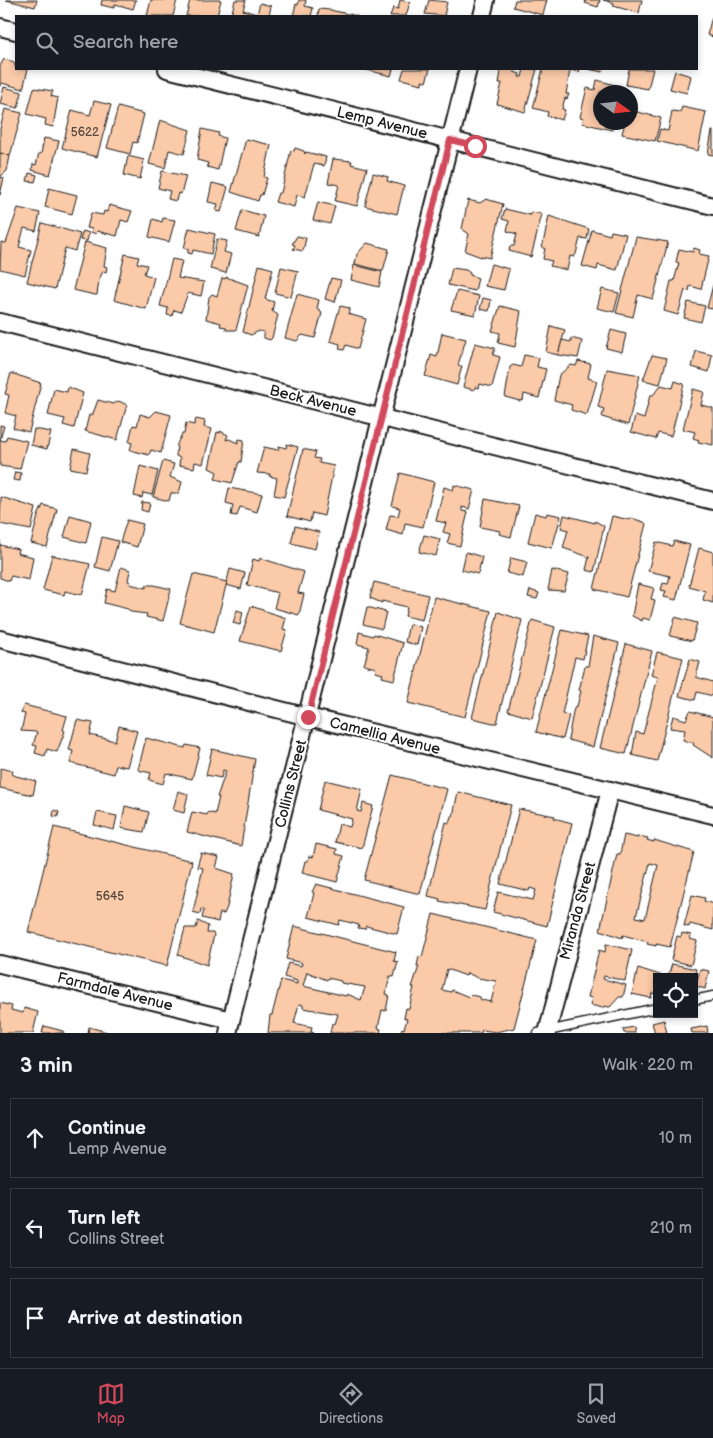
<!DOCTYPE html>
<meta charset="utf-8">
<style>
:root{--surface:#171b24;--page:#242831;--text:#f1f3f6;--muted:#9ea1a6;--line:#363941;--accent:#d1495b}
body{margin:0;font-family:"Balsamiq Sans",sans-serif;background:var(--page);color:var(--text)}
.controls{position:absolute;right:15px;bottom:15px;display:grid;overflow:hidden;border-radius:0px;box-shadow:0 2px 8px #0003}
.controls button{width:45px;height:45px;display:grid;place-items:center;padding:0;border:0;border-bottom:1px solid var(--line);background:var(--surface);color:var(--text);font:25px sans-serif}
.compass{position:absolute;left:593px;top:85px;width:45px;height:45px;border-radius:50%;background:var(--surface);box-shadow:0 2px 8px #0003;rotate:104deg}
.stop{position:absolute;width:15px;height:15px;margin:-11px;border:4px solid #d1495b;border-radius:50%;background:#fff}
.stop.end{background:#d1495b;border-color:#fff;box-shadow:0 1px 5px #0008}
.list{margin:0;padding:0;list-style:none}
h2{display:flex;justify-content:space-between;align-items:center;height:65px;margin:0;padding:0 20px;font-size:21px}
h2 small{font-size:16px;font-weight:400;color:var(--muted)}
.list li{display:grid;grid-template-columns:32px 1fr auto;gap:15px;align-items:center;box-sizing:border-box;height:80px;margin:0 10px 10px;padding:0 10px;border:1px solid var(--line);border-radius:0px}
.list b{display:block;font-size:19px;white-space:nowrap}
.list p{margin:0;font-size:16px;white-space:nowrap;color:var(--muted)}
.list em{font-size:16px;font-style:normal;color:var(--muted)}
.icon{flex:none;width:28px;height:28px;fill:none;stroke:currentColor;stroke-width:2;stroke-linecap:round;stroke-linejoin:round}
.map{position:relative;flex:none;width:713px;height:1033px;overflow:hidden}
.search{position:absolute;background:var(--surface);box-shadow:0 2px 8px #0003;left:15px;right:15px;top:15px;height:55px;display:flex;align-items:center;gap:12px;box-sizing:border-box;padding:0 18px;border-radius:0px;color:var(--muted);font-size:19px}
.sheet{height:335px;background:var(--surface)}
nav{display:flex;justify-content:space-around;align-items:center;box-sizing:border-box;height:70px;border-top:1px solid var(--line);background:var(--surface);font-size:14px;color:var(--muted)}
nav a{display:grid;justify-items:center;gap:2px}
nav .on{color:var(--accent)}
.map>svg:first-child{display:block}
</style>
<div class="map">
<svg width="713" height="1033" viewBox="0 0 713 1033">
<rect width="100%" height="100%" fill="#fff"/>
<filter id="ink" filterUnits="userSpaceOnUse"><feTurbulence type="fractalNoise" baseFrequency=".02" numOctaves="2"/><feDisplacementMap in="SourceGraphic" scale="10" xChannelSelector="R" yChannelSelector="G"/><feConvolveMatrix kernelMatrix="1 2 1 2 8 2 1 2 1" color-interpolation-filters="sRGB"/></filter>
<g filter="url(#ink)">
<!-- building -->
<g fill="#facaa9" stroke="#1c1c1c" fill-rule="evenodd">
<path d="M6,0H37L35,7Z"/>
<path d="M102,0H136L133,9L115,4L114,8L101,5Z"/>
<path d="M151,0H177L173,16H147Z"/>
<path d="M190,0H221L217,16H186Z"/>
<path d="M235,0H246L243,10L257,14L260,3L271,6L269,16H231Z"/>
<path d="M299,0H306L305,6L313,8L311,16H293L296,4L298,5Z"/>
<path d="M400,0L410,2L406,16H390L393,8L398,9Z"/>
<path d="M429,0L447,2L444,16L425,14Z"/>
<path d="M515,0H547L543,15L513,7Z"/>
<path d="M586,0H600L598,7L585,3Z"/>
<path d="M603,0H642L639,13L613,6L614,3Z"/>
<path d="M319,9L330,10L357,16H318Z"/>
<path d="M712,17H713V37L707,35Z"/>
<path d="M4,59L14,62L16,69H28L23,89L2,83L0,86V66Z"/>
<path d="M363,69H393L391,76Z"/>
<path d="M404,69H430L426,82L422,81V84L401,79Z"/>
<path d="M499,69H515L514,72L520,74L519,77H522L524,69H537L525,112L497,104L502,83H499L501,72H499Z"/>
<path d="M543,69H580L579,72L570,70L566,94H569L567,99L565,98L562,109L565,110L562,120L547,116L548,112L533,108Z"/>
<path d="M588,69H603L602,72Z"/>
<path d="M629,69H653L648,89L626,85Z"/>
<path d="M675,71L691,76L687,93L670,89Z"/>
<path d="M597,80L622,87L621,92H600V122H614L612,130L582,123L584,118L580,117L587,88L595,90Z"/>
<path d="M4,87L22,92L18,108L0,104Z"/>
<path d="M34,88L53,91L51,96L58,98L53,127L45,125L46,119L27,114Z"/>
<path d="M94,101L111,105L97,157L62,148L72,110L90,115Z"/>
<path d="M118,107L144,114L137,143L133,142L130,154L107,148Z"/>
<path d="M682,107L706,112L698,151L657,141L660,129L668,131L672,111L680,112Z"/>
<path d="M5,109L22,113L10,156L0,153V129Z"/>
<path d="M630,110L661,118L655,141L622,134L625,122H630Z"/>
<path d="M160,120L190,130L184,154L169,150L165,168L149,164Z"/>
<path d="M202,129L219,133L218,136L225,138L218,170L207,167L208,163L197,160Z"/>
<path d="M712,131H713V155L708,154Z"/>
<path d="M44,138L59,141L50,175L32,170L33,164L36,165L39,153L41,154Z"/>
<path d="M246,139L271,145L264,177L267,178L262,195H260L258,201L231,192Z"/>
<path d="M295,148L304,151L305,154L306,152L326,157L324,166L314,164L305,197L297,195L294,207L275,202L278,193H281L291,150L294,151Z"/>
<path d="M0,153L10,156L7,171L0,177L4,178L0,195Z"/>
<path d="M128,156L144,160L140,179L124,175Z"/>
<path d="M333,159L352,161L351,164L367,168L357,206L335,201L339,185L328,183Z"/>
<path d="M162,171L186,176L181,194L178,193L176,201L168,199L170,191L158,188Z"/>
<path d="M29,173L37,175L35,182L27,181Z"/>
<path d="M373,173L388,177L387,181L404,186L397,214L365,206Z"/>
<path d="M212,183L228,187L221,212L216,211L218,204L208,202Z"/>
<path d="M49,188L77,195L72,214L45,207Z"/>
<path d="M486,199L503,204L490,258L481,256V257L465,251L469,234L462,229L468,200L480,203Z"/>
<path d="M318,202L335,206L330,224L313,220Z"/>
<path d="M109,205L132,211L128,222L121,220L117,236L97,231L96,234L91,232L92,229L87,228L91,213L103,215L104,211L107,212Z"/>
<path d="M18,208L40,213L36,231L24,228L19,247L31,250L25,275L0,269L1,242L6,243Z"/>
<path d="M505,209L530,215L531,212L542,214L531,257L509,251L510,246H514L517,234L507,231L509,221L502,219Z"/>
<path d="M242,210L264,216L259,237L236,231Z"/>
<path d="M549,216L589,229L587,239L580,238L576,254L574,257L570,256L567,270L550,266L552,261L543,259L545,248H542Z"/>
<path d="M163,218L175,220L169,242L149,237L153,219L162,222Z"/>
<path d="M42,223L80,234L75,251L65,248L55,289L27,282Z"/>
<path d="M189,228L215,234L211,254L193,250L192,254L188,253V249L184,248Z"/>
<path d="M592,230L610,235L611,231L626,234L617,270L598,265L597,270L582,266Z"/>
<path d="M83,231L89,233L87,241L80,240Z"/>
<path d="M297,236L306,238L303,251L293,249L295,245L292,244Z"/>
<path d="M636,237L668,242L653,299L638,295L633,317L616,313Z"/>
<path d="M217,239L227,241L224,252L231,254L226,273L210,269Z"/>
<path d="M85,242L107,248L104,266L107,267L106,272L103,271L99,280L97,295H95L73,290Z"/>
<path d="M367,243L389,249L383,271L355,264L357,254Z"/>
<path d="M694,248L700,250L699,254L709,256L701,289L690,286L689,291L685,290L678,315L664,311L671,281H674L679,263L676,262L679,249L693,252Z"/>
<path d="M125,254L139,257L137,263L147,265L144,274L154,277L146,309L114,300Z"/>
<path d="M172,259L182,261L178,278L204,282L201,296L188,293L181,312L174,310L172,316L167,315L168,308L160,306Z"/>
<path d="M491,264L509,269L504,290L485,286Z"/>
<path d="M259,265L273,269L265,299L274,302L272,311L278,315L272,338L270,340L264,338V332L259,331L251,335L243,332Z"/>
<path d="M354,265L382,272L379,287L351,280Z"/>
<path d="M281,267L298,271L291,297L275,293Z"/>
<path d="M452,268L466,270L470,273V275L478,278L475,291L448,285Z"/>
<path d="M226,277L248,285L236,330H226V327L220,326L221,323L206,319L209,297L212,294L217,296L222,278L225,279Z"/>
<path d="M331,278L341,280L335,302L325,299Z"/>
<path d="M713,285V309L707,308Z"/>
<path d="M602,289L619,293L614,312L597,308Z"/>
<path d="M457,291L479,296L475,315L451,310Z"/>
<path d="M297,294L319,300L317,309L322,313L315,338L302,335L297,341L285,338Z"/>
<path d="M483,298L491,300L489,311L480,309Z"/>
<path d="M688,302L705,306L701,322L684,318Z"/>
<path d="M340,306L350,308L348,314L366,319L358,349L346,345L344,350L339,349L340,344L330,341Z"/>
<path d="M500,306L521,311L515,347L498,343L500,333L492,331Z"/>
<path d="M551,326L565,330L558,355L546,352Z"/>
<path d="M611,330L626,334L622,352L606,348Z"/>
<path d="M442,333L466,339L458,365L462,366L457,385L425,376L431,355L437,357Z"/>
<path d="M571,338L582,341L578,358L558,355L562,340L571,342Z"/>
<path d="M475,343L495,348L493,355L500,357L492,387L480,384L479,388L475,387L474,390L463,387Z"/>
<path d="M696,351L712,355L709,372L692,367Z"/>
<path d="M524,355L539,358L537,367L546,369L539,398L524,394L523,400L520,401L505,397L510,367L513,365L521,367Z"/>
<path d="M652,355L667,358L660,384L643,380Z"/>
<path d="M578,361L591,364L588,378L597,381L587,415L571,410L572,405L554,400L559,375L571,365L576,366Z"/>
<path d="M607,369L640,375L628,425L602,417L604,409L598,407Z"/>
<path d="M11,373L41,383L29,432L13,428L16,416L5,413L9,395L5,394Z"/>
<path d="M675,381L684,384L671,436L658,433L656,439L631,432L635,416L644,419L650,395H653L661,385L673,388Z"/>
<path d="M68,387L83,393L74,428L63,425L65,419L48,415L54,389L67,392Z"/>
<path d="M693,389L704,392L701,405L713,408V445L698,442L699,440L693,438L695,432L683,429Z"/>
<path d="M98,400L113,404L119,401L127,405L117,440L85,431L89,415L92,416Z"/>
<path d="M156,411L171,415L161,453L151,450L149,455L130,450L132,443L129,442L133,425L137,426L140,414L150,417Z"/>
<path d="M196,419L205,421L204,427L212,429L203,464L195,462L194,468L179,465L180,458L176,456L177,444L182,434H184L186,423L194,425Z"/>
<path d="M0,425L4,426L0,440Z"/>
<path d="M34,429L51,432L47,449L31,445Z"/>
<path d="M220,431L228,435L226,440L229,439L238,443L239,439L244,440L241,462H239L232,483L215,479L217,472L209,468L217,432L220,433Z"/>
<path d="M7,436L27,441L20,469L0,466V440L5,441Z"/>
<path d="M287,444L298,447L284,497L274,495L277,478L269,476L270,474L257,473L264,447L278,450L279,446L286,448Z"/>
<path d="M74,449L90,453L86,471L70,468Z"/>
<path d="M303,449L316,452L314,458L320,459L319,463L334,466L324,516L312,513L310,522L287,516Z"/>
<path d="M163,461L174,464L170,477L182,482L179,493H171L169,501L153,497Z"/>
<path d="M140,466L158,471L152,495L143,493L142,498L134,496Z"/>
<path d="M15,472L21,473L20,481L13,480Z"/>
<path d="M400,473L434,482L423,527L405,523L403,535L386,530L390,515L398,516L400,508L392,506Z"/>
<path d="M454,485L474,490L469,509L462,507V511L468,512L460,546L447,543L450,534L443,532L446,523L436,521L444,487L453,490Z"/>
<path d="M229,488L262,494L257,512L240,507L237,516L231,515L233,505L226,503Z"/>
<path d="M1,497L36,508L31,530L0,524Z"/>
<path d="M485,499L519,506L511,537L499,534L500,531L480,527Z"/>
<path d="M142,502L150,503L148,512L141,510Z"/>
<path d="M43,505L57,509L47,547L31,543L38,516Z"/>
<path d="M535,513L546,516L547,513L561,516L552,548L528,542Z"/>
<path d="M70,515L91,521L86,543L64,537Z"/>
<path d="M564,515L595,523V521L604,526L594,572L586,570L589,557L563,548L568,530L561,528Z"/>
<path d="M612,516L630,520L631,518L644,522L646,524L627,597L594,589Z"/>
<path d="M127,520L143,524L137,547L120,542Z"/>
<path d="M295,526L319,532L315,549L291,543Z"/>
<path d="M424,535L440,539L436,556L419,552Z"/>
<path d="M102,537L118,541L110,571L95,567Z"/>
<path d="M0,540V545L18,549L17,553L33,557L29,580L11,576L9,581L0,578Z"/>
<path d="M674,541L690,545L676,600L664,597L666,591L661,590L663,583L668,584L670,576L648,571L656,542L672,546Z"/>
<path d="M699,548L713,552V603L703,600L705,591L689,586Z"/>
<path d="M466,552L482,557L478,574L462,570Z"/>
<path d="M52,555L90,564L82,595L65,591L64,595L43,590Z"/>
<path d="M260,558L304,572L298,593L304,594L299,615L274,608L278,593L247,585L253,559L259,561Z"/>
<path d="M511,558L527,562L523,577L507,573Z"/>
<path d="M121,567L130,570L128,581L131,582L130,584L146,588L147,585H154L171,589L163,621L146,617L147,614L131,612L128,609L104,603L107,589L115,591Z"/>
<path d="M230,569L245,573L241,589L226,585Z"/>
<path d="M552,570L569,574L564,591L548,590Z"/>
<path d="M193,574L227,582L214,632L180,623Z"/>
<path d="M374,582L428,595L422,620L405,616L407,607L382,601V603L370,598Z"/>
<path d="M638,584L654,588L651,599L655,600L650,620L643,618L642,621L632,616Z"/>
<path d="M530,590L539,593L537,599L528,597Z"/>
<path d="M434,597L491,611L465,717L408,703Z"/>
<path d="M251,606L286,618L283,629L287,630L281,651L240,641Z"/>
<path d="M367,607L386,612L382,629L363,624Z"/>
<path d="M237,610L243,612L240,625L233,623Z"/>
<path d="M498,612L522,620L497,723H493L472,718Z"/>
<path d="M675,617L697,623L692,641L670,636Z"/>
<path d="M532,620L555,627L532,718L508,711Z"/>
<path d="M409,624L421,627L417,645L405,642Z"/>
<path d="M562,630L588,636L583,659L575,657L562,714L569,715L563,739L536,732Z"/>
<path d="M359,632L373,636L374,634L403,643L394,680L382,677L383,674L375,672L376,668L364,665L369,647L357,644Z"/>
<path d="M593,636L619,643L593,747L568,740L573,712L575,706H577L581,691L579,690L585,666H588Z"/>
<path d="M626,644L652,651L626,754L600,748Z"/>
<path d="M657,652L683,658L657,761L632,755L636,732L643,734L658,677L651,675Z"/>
<path d="M690,659L700,662L696,677L713,682V696L697,692L695,700L679,696Z"/>
<path d="M24,705L67,716L63,730L65,731L57,752L47,749L45,756L35,753L37,746L33,745L37,732L21,731L25,714L21,713Z"/>
<path d="M690,711L713,717V758L693,745L694,743L683,740L685,730L670,728L673,716L686,720Z"/>
<path d="M77,720L93,723L90,735L115,741L119,726L137,731L127,767L116,765L114,774L70,763L73,751L69,750Z"/>
<path d="M146,738L185,748L186,745L200,748L192,779L166,773L163,784L149,780L151,773L138,770Z"/>
<path d="M212,749L255,759L241,846L187,832L192,812L207,815L208,812L215,814L219,797H217L226,771L223,770L221,778L206,775Z"/>
<path d="M0,768L13,771L12,774L16,776L36,781L33,795L0,788Z"/>
<path d="M392,775L447,789L420,894L364,880Z"/>
<path d="M325,780L362,789L357,811L361,812L363,803L373,806L362,848L335,842L339,824L350,827L352,819L318,810Z"/>
<path d="M178,791L188,794L184,813L173,810Z"/>
<path d="M458,792L511,805L485,910L439,901L440,899L428,896L446,822L449,823L451,816H453Z"/>
<path d="M125,806L149,812L144,832L121,828Z"/>
<path d="M519,809L555,816L554,818L572,823L547,926L493,912L498,892L533,900L536,890L530,888L529,891L500,884Z"/>
<path d="M54,810L59,812L58,817L53,816Z"/>
<path d="M97,812L117,816L114,830L94,825Z"/>
<path d="M54,827L192,861L167,966L28,932Z"/>
<path d="M624,835L638,838V836L648,838L647,840L654,842V840L694,852L670,947L656,944V946L647,944L648,942L623,935L622,938L600,930L617,854H620ZM650,863L658,865L645,919L636,917Z"/>
<path d="M316,844L337,849L336,854L344,856L337,882L302,873L305,861H308L309,856L313,857Z"/>
<path d="M201,853L219,857L216,868L234,874L227,907L224,914L220,913L218,922L202,918L204,910L201,909L200,914L193,912L203,868L197,867Z"/>
<path d="M316,884L404,907L397,934L366,926L365,929L358,928L359,925L340,920L339,925L308,917L314,893L312,892Z"/>
<path d="M692,895L705,898L704,901L713,904V930L690,924L689,927L684,926Z"/>
<path d="M433,914L537,940L514,1028L496,1032L482,1030L481,1033H400L402,1028L404,1029L407,1019L404,1018L406,1008L409,1009L414,987H412L419,966H417L419,956L422,957ZM447,969L466,976L467,973L478,978L496,981L491,1002L481,1000L480,997L471,995L469,997L452,990L451,992L442,990Z"/>
<path d="M198,921L208,926L207,933H213L214,935L207,965L178,955L185,928H196Z"/>
<path d="M294,926L396,952L394,961L398,962L394,977L390,976L386,994L389,995L386,1011L382,1010L378,1028L381,1029L380,1033H330L332,1023L335,1024L338,1014L303,1008V1005L299,1004L294,1023L312,1027L311,1032L314,1033H268L270,1015H272L281,980L297,984V981L284,977L288,963L301,966L302,963L286,959ZM307,972L327,980L328,978L341,981V983L365,987L361,1000L347,994L346,996L303,986Z"/>
<path d="M682,933L691,935L690,939L697,941L691,965L671,960L677,936L681,937Z"/>
<path d="M606,944L632,950L625,981L604,976L603,979L626,985L623,997H619L610,1007L604,1006L603,1008L590,1005L592,998L588,997L599,950L605,952Z"/>
<path d="M672,964L696,969L694,977H668Z"/>
<path d="M638,968L666,977H657V994L652,993L651,998L632,994Z"/>
<path d="M700,969L709,971L705,989L696,986Z"/>
<path d="M0,1003L12,1006L11,1010L23,1013L24,1008L38,1012L33,1033H0Z"/>
<path d="M664,1020L667,1033H655L652,1023Z"/>
<path d="M44,1026L63,1031L64,1033H42Z"/>
<path d="M707,1026L708,1033H692L691,1029Z"/>
<path d="M89,1027L111,1033H88Z"/>
<path d="M634,1027L635,1033H624L623,1029Z"/>
</g>
<g fill="none" stroke-linecap="round" stroke-linejoin="round">
<!-- service casing -->
<g stroke="#1c1c1c" stroke-width="11">
<g id="service">
<path d="M694,1000L713,996"/>
<path d="M538,1033L657,1008"/>
</g>
</g>
<!-- minor casing -->
<g stroke="#1c1c1c" stroke-width="20">
<g id="minor">
<path d="M482,16L486,0"/>
<path d="M0,27L16,31"/>
<path d="M167,69L713,206"/>
<path d="M0,322L713,501"/>
<path d="M0,639L308,717L713,815"/>
<path d="M0,964L231,1020"/>
<path d="M228,1033L468,69"/>
<path d="M547,1033L610,790"/>
</g>
</g>
<!-- service -->
<use href="#service" stroke="#fff" stroke-width="8"/>
<!-- minor -->
<use href="#minor" stroke="#fff" stroke-width="16"/>
</g>
</g>
<g fill="none" stroke-linecap="round" stroke-linejoin="round" filter="url(#ink)">
<!-- route -->
<path stroke="#d1495b" stroke-width="6" d="M308,717L450,140L475,146"/>
</g>
<g text-anchor="middle" dominant-baseline="central" stroke-width="4" stroke-linejoin="round" paint-order="stroke">
<!-- number labels -->
<g font-size="12" fill="#54483f">
<text x="85" y="132">5622</text>
<text x="110" y="896">5645</text>
</g>
<!-- street labels -->
<g font-size="15" fill="#1c1c1c" stroke="#fff">
<text transform="translate(382 123) rotate(14)">Lemp Avenue</text>
<text transform="translate(313 401) rotate(14)">Beck Avenue</text>
<text transform="translate(385 736) rotate(14)">Camellia Avenue</text>
<text transform="translate(291 784) rotate(-76)">Collins Street</text>
<text transform="translate(578 911) rotate(-75)">Miranda Street</text>
<text transform="translate(115 992) rotate(14)">Farmdale Avenue</text>
</g>
</g>
</svg>
<div class="controls">
<button><svg class="icon" aria-label="locate" viewBox="0 0 24 24"><circle cx="12" cy="12" r="6"/><path d="M12 2v4M12 18v4M2 12h4M18 12h4"/></svg></button>
</div>
<svg class="compass" viewBox="-18 -18 36 36"><path d="M0-13l5 13h-10z" fill="#e53935"/><path d="M0 13l5-13h-10z" fill="#9ea1a6"/></svg>
<div class="stop" style="left:475px;top:146px"></div>
<div class="stop end" style="left:308px;top:717px"></div>
<div class="search"><svg class="icon" aria-label="search" viewBox="0 0 24 24"><circle cx="10" cy="10" r="6"/><path d="M15 15l6 6"/></svg>Search here</div>
</div>
<section class="sheet">
<h2>3 min<small>Walk · 220 m</small></h2>
<ul class="list">
<li><svg class="icon" aria-label="ahead" viewBox="0 0 24 24"><path d="M12 20V5M6 11l6-6 6 6"/></svg><div><b>Continue</b><p>Lemp Avenue</p></div><em>10 m</em></li>
<li><svg class="icon" aria-label="left" viewBox="0 0 24 24"><path d="M17 20v-9H6M10 6l-5 5 5 5"/></svg><div><b>Turn left</b><p>Collins Street</p></div><em>210 m</em></li>
<li><svg class="icon" aria-label="arrive" viewBox="0 0 24 24"><path d="M6 21V4h12l-3 4 3 4H6"/></svg><div><b>Arrive at destination</b></div></li>
</ul>
</section>
<nav>
<a class="on"><svg class="icon" aria-label="map" viewBox="0 0 24 24"><path d="M3 6l6-2 6 2 6-2v14l-6 2-6-2-6 2zM9 4v14M15 6v14"/></svg>Map</a>
<a><svg class="icon" aria-label="directions" viewBox="0 0 24 24"><path d="M12 3l9 9-9 9-9-9zM9 14v-3h6M13 9l2 2-2 2"/></svg>Directions</a>
<a><svg class="icon" aria-label="saved" viewBox="0 0 24 24"><path d="M7 4h10v16l-5-4-5 4z"/></svg>Saved</a>
</nav>
